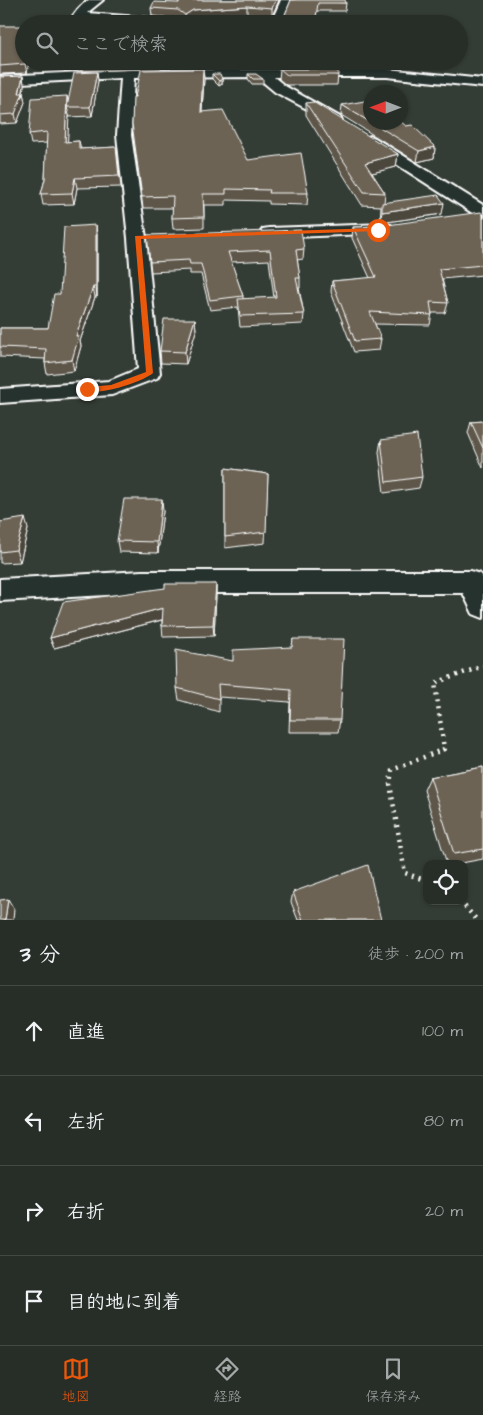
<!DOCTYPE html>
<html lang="ja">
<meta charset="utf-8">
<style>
:root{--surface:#272e28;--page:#2f3630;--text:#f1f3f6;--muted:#a4a8a8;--line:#434a45;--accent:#ea580c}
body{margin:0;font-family:"Architects Daughter","Klee One",sans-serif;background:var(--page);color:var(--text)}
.controls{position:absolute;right:15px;bottom:15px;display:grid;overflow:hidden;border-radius:10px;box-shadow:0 1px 4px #0004}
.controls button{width:45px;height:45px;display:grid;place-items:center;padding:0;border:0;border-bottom:1px solid var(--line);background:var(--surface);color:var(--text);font:25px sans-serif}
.compass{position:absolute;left:363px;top:85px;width:45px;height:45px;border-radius:50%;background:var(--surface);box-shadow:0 1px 4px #0004;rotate:270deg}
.stop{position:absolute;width:15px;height:15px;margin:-11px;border:4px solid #ea580c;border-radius:50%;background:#fff}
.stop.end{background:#ea580c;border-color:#fff;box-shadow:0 1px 5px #0008}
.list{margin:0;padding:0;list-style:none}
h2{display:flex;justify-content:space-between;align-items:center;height:65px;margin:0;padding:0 20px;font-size:21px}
h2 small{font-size:16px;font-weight:400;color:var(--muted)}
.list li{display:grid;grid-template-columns:32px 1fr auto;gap:15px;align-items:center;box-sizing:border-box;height:90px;padding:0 20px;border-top:1px solid var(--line)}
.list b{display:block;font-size:19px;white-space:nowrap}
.list em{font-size:16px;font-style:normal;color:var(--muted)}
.icon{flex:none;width:28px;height:28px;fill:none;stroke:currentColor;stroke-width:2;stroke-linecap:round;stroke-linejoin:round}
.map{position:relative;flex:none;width:483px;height:920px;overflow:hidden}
.search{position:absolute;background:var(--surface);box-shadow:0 1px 4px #0004;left:15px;right:15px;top:15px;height:55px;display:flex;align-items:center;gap:12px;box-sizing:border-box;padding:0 18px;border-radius:28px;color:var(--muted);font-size:19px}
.sheet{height:425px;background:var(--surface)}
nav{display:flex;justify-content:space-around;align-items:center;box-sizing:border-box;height:70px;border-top:1px solid var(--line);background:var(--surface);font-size:14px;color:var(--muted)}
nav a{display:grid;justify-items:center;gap:2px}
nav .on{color:var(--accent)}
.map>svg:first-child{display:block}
</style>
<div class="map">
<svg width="483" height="920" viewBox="0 0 483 920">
<rect width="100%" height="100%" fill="#343d35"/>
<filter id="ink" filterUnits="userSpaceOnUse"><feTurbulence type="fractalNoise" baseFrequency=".02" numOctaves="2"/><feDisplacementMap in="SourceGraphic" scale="10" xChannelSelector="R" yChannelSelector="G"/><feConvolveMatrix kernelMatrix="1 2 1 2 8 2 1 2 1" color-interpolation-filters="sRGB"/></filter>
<g filter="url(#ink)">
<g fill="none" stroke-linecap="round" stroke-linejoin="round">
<!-- street casing -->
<g stroke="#fff" stroke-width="4">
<g id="street">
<path d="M89,0H103L87,13L178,20L184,24H131L75,18L73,16C78,9 82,4 89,0Z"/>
<path d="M281,0H293L282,24H187L193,20L247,16L273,18Z"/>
<path d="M387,69L483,79V87L387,77H274L285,86L340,117L342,120L340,123L335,124L275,92L257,77L134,78L131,135L146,238L160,373L157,378L112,395L0,403V389L109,381L138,369L128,238L117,135L121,78L0,84V76L128,70Z"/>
<path d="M370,136L375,138L483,205V217L477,216L365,144L362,141L365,138Z"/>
<path d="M385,224L391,225L394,229L391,233L269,238L263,237L260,233L263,229L269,228Z"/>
<path d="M142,571H470L480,574L483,578V618L473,614L463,593H142L0,601V579Z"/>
</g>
</g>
<!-- path -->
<g stroke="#fff" stroke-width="4.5" stroke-dasharray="2 5" stroke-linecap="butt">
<path d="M427,881L405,873L390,784L392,770L444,749L435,683L483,666"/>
<path d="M460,901L477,920"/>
</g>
<!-- street -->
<use href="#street" fill="#26332d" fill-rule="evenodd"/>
</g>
<!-- wall -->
<g fill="#5d5649" stroke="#fff" fill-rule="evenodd">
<path d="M179,0H279L272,16L247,14L146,22L173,18L152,16L151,8L179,3Z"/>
<path d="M291,0L346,3L345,11H317L315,24H264V18L284,17Z"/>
<path d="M203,18L237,24H203Z"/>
<path d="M0,26L29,61L27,73L0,74Z"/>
<path d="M67,61H214V68H200L198,66V68L68,71Z"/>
<path d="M233,61H338V67L238,68Z"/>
<path d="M203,69L204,79L202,112L248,160L308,193L307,205L269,204V201L226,200V205H204V228L173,229L172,218L173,208H143L132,124L135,97Z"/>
<path d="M280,69L338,75L337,85H286L279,79Z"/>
<path d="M97,72L98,81L92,116L69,117V115L67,142L79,141L81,149L116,147L121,187L77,188L74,204L43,205L41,194L45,179L47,143L31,144L29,134L68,101Z"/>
<path d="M212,74L222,79V84L219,86L212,79Z"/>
<path d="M248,74L263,79V84H252L248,79Z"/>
<path d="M23,76L24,85L23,93L25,102L17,123L0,124V77Z"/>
<path d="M306,103L398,154L396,167L372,173L385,193L384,203L442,214L380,223L381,206L362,205L306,115Z"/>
<path d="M342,105L370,122L406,126L435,147L434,158L417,162L341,115Z"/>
<path d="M483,215V275L442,279L448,303L445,313H432L430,325L375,324L381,339L379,350L354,352L331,292L332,281L370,278L352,238L353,227L380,226Z"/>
<path d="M96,225L97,235V297H95L80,341L81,346L74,371L47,374L45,363V359L0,357V328H48L60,294Z"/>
<path d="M147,235L304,249L303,259L297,260L300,278V288H299L304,314L303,324L240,327L238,307L210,310L201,274H190V270L151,272ZM269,260L274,298L243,299V296L231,262Z"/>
<path d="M195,319L196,331L186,364L161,363L160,351Z"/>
<path d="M483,421V468L468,433L471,422Z"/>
<path d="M381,440L422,477L419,488L384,493L379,452Z"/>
<path d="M225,468L268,474L265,543L225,548Z"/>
<path d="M163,511L158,553L119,552L117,541Z"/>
<path d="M0,522L28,529L20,562L0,563Z"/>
<path d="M216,584V595L214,636L163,637L162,626V620L54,648L50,638L165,588Z"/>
<path d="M293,639L340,720L338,732H289L290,702L219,697V712L179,700L177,688L233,661L292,647Z"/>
<path d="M483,767V859L456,864H447L424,790L430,777Z"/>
<path d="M293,892L381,920H298L291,902Z"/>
</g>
<!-- shaded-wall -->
<g fill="#4c463c" stroke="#fff">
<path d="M276,0H279L272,16V8Z"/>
<path d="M247,6V14L193,18L186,23L185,15L193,10Z"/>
<path d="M26,61H29L27,73L25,64Z"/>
<path d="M203,69L204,79L201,122V112Z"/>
<path d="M97,72L98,81L92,116L90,107Z"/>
<path d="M23,76L24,85L22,96L23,93L25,102L17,123L15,114Z"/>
<path d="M222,79V84L219,86V81Z"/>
<path d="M67,96L69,106L67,107L69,115L67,152L65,142Z"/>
<path d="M435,147L434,158L417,162L419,151Z"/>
<path d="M398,154L396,167L364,175L365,163Z"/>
<path d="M75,178L77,188L74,204L72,193Z"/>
<path d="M444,203L442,214L380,223L382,212Z"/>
<path d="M96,225L97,235V297L96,287Z"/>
<path d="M93,287L95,297L80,341L81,346L74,371L72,360L76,336Z"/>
<path d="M195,319L196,331L186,364L185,352Z"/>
<path d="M162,499L163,511L158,553L157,542Z"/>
<path d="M25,518L28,529L20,562L16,550Z"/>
<path d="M216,584V595L214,636L213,625Z"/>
<path d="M163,608L165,619L54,648L50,638Z"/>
<path d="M8,899L14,909L13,920H5Z"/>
</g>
<!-- building -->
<g fill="#6c6455" stroke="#fff">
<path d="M179,0H276L272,8L247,6L193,10L185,15L178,10L151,8L154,2L179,3Z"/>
<path d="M291,0H345L346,3H318L315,24H278L280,18H264L284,17Z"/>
<path d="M148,18H192L195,24H101L146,22Z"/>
<path d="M203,18H236L237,24H208Z"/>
<path d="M0,26H24V61H26L25,64L0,66Z"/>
<path d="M67,61H110L67,62Z"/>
<path d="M203,69L201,112L223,110L248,160L301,153L308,193H269L270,190L226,189V194H203L204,217L172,218L173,196L142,197L132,124L133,97H135L141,70Z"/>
<path d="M280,69H338V75H287Z"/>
<path d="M97,72L90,107H67L74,73Z"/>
<path d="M212,74H220L222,79L219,81Z"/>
<path d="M248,74H256L263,79H253Z"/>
<path d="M23,76L19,93H23L15,114L0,115V77Z"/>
<path d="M67,96L65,142L79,141V149L116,147L119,176L75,178L72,193L41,194L45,179L47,132L29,134L32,98Z"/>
<path d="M370,100V122L342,105Z"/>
<path d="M313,102L398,154L365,163L385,193L364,192L306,103Z"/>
<path d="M400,121L406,126L412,125L435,147L419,151L371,122H400Z"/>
<path d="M438,195L444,203L382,212V203Z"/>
<path d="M481,212L483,215V265L439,269L448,303L430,302L432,315L370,312L381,339L355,341L332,281L376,277L353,227L380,226Z"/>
<path d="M96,225V287H93L76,336H79L72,360L45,363L46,349L0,347V328H48L54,294H60L64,227Z"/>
<path d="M301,230L304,249L296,250L300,278H296L304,314L240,316L238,299L276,297L270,250L228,252L243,296L210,300L201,264H190L189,260L150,262L147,235Z"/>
<path d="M164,319H195L185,352L160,351Z"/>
<path d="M483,421V448L471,422Z"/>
<path d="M417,435L422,477L386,482L381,440Z"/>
<path d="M225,468L268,474L266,532L225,537Z"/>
<path d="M124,499H162L157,542L117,541Z"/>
<path d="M25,518L16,550L0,552V522Z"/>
<path d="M165,584H216L213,625L162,626L163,608L50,638L63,602L165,588Z"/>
<path d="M293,639H344L340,720H290L291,690L218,684L219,699L177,688L176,650L233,661V650L292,647Z"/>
<path d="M483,767V849L454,854L430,777Z"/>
<path d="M368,865L381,920H303L293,892Z"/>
<path d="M8,899L5,920H0V900Z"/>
</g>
</g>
<!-- route -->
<path fill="#ea580c" d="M378,228L380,231L141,239L153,373C143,382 94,398 83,389L87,387L111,385L146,372L135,236Z"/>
</svg>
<div class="controls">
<button><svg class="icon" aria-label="locate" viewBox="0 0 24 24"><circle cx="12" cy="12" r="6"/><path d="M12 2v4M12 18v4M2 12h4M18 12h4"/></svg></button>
</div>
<svg class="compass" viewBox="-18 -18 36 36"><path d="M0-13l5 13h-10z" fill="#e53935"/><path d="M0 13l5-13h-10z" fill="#a4a8a8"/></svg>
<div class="stop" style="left:378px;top:230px"></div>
<div class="stop end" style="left:87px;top:389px"></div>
<div class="search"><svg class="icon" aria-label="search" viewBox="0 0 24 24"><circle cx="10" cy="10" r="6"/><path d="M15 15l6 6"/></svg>ここで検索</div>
</div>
<section class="sheet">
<h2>3 分<small>徒歩 · 200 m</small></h2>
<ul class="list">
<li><svg class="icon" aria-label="ahead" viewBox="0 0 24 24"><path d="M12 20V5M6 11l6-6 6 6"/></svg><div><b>直進</b></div><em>100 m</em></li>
<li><svg class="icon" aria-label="left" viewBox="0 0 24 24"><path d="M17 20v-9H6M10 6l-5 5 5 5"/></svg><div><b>左折</b></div><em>80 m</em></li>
<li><svg class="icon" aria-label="right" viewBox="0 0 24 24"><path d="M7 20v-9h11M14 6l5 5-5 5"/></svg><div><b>右折</b></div><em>20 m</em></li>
<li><svg class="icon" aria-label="arrive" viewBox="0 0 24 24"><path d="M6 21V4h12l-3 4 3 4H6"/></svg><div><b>目的地に到着</b></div></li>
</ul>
</section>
<nav>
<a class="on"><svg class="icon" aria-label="map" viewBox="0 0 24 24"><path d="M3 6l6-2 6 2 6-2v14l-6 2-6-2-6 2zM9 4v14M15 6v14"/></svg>地図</a>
<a><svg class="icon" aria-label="directions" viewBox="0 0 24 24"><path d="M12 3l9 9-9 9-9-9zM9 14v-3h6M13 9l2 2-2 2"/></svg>経路</a>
<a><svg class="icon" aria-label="saved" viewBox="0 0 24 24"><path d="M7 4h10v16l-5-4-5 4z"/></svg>保存済み</a>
</nav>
